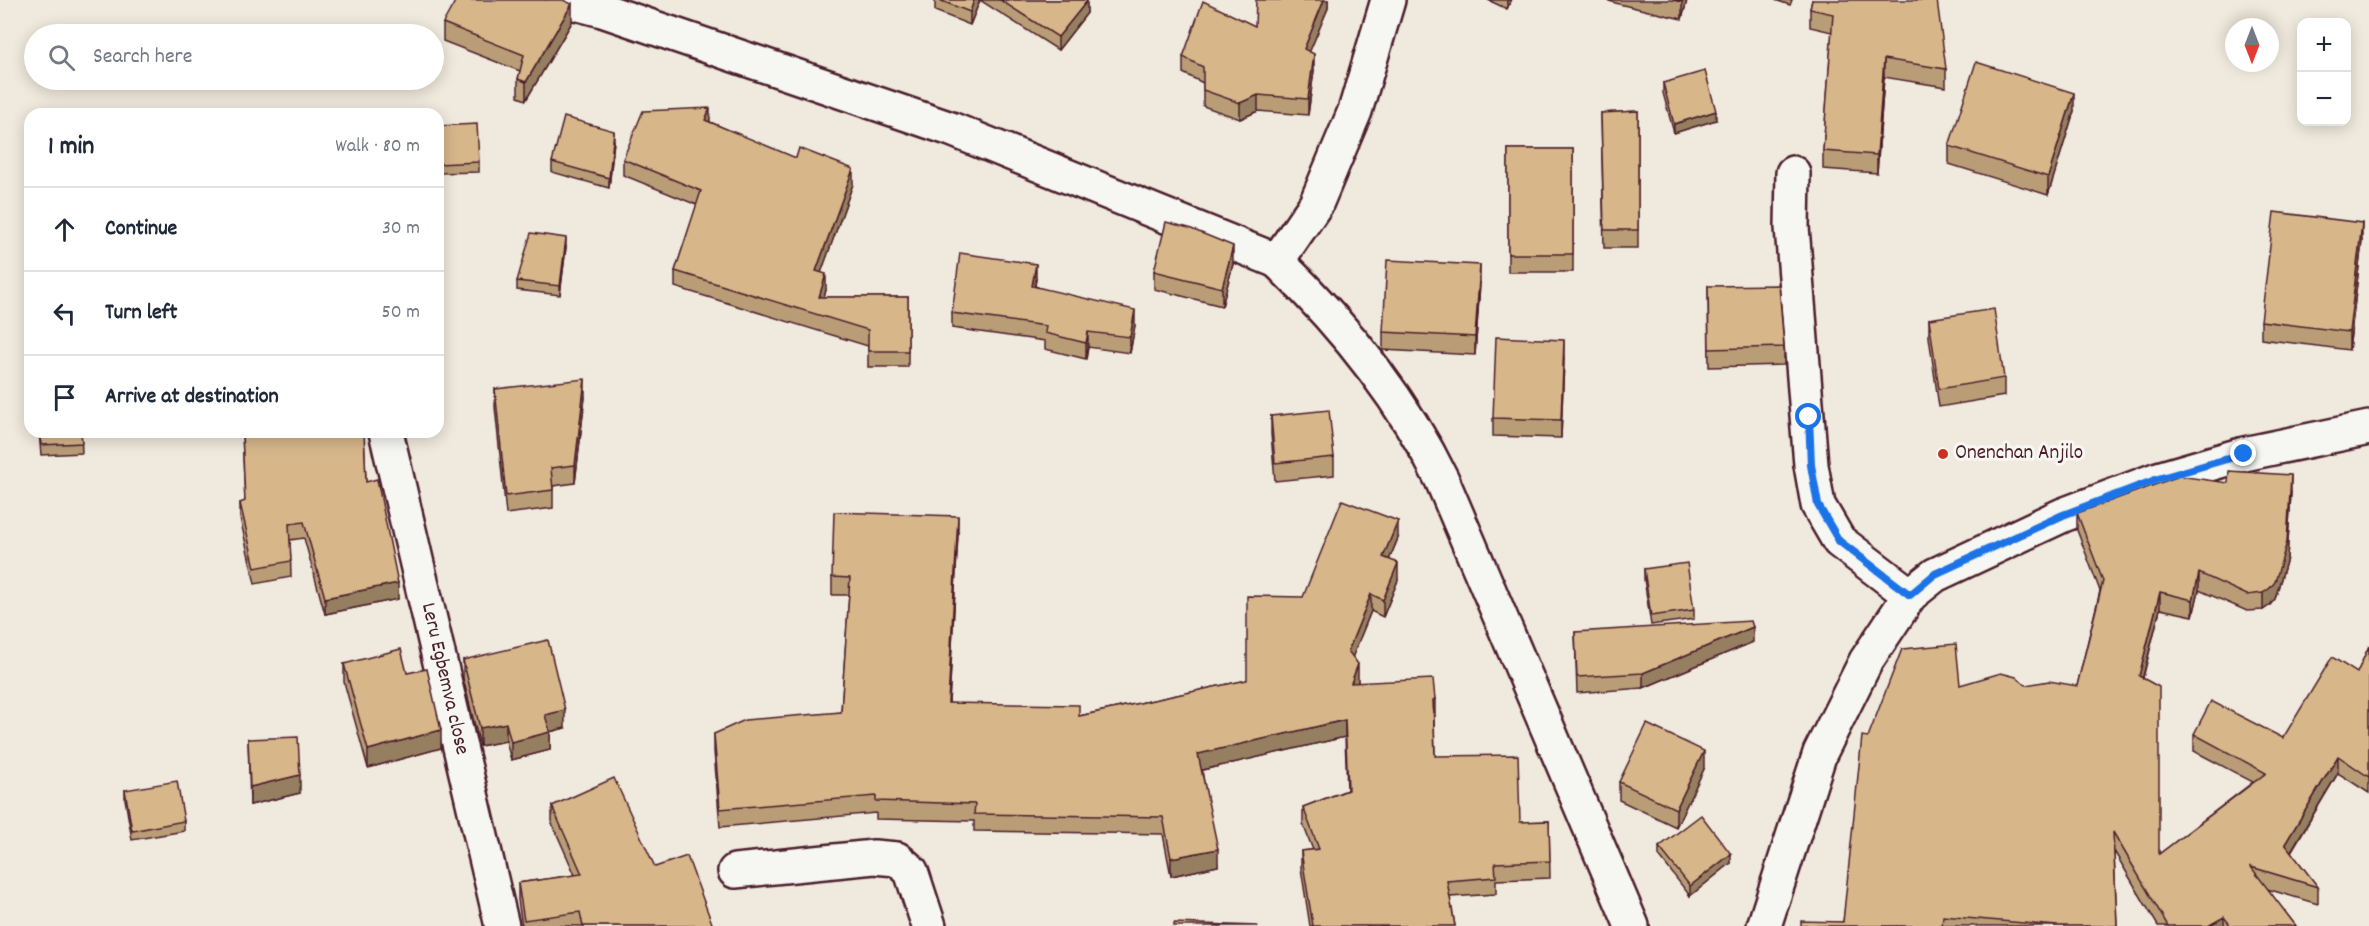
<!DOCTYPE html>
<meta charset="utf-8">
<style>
:root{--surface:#fff;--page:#f2f2f3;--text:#1f2937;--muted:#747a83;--line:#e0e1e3}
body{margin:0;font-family:Dekko,sans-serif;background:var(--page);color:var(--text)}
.controls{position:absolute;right:18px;top:18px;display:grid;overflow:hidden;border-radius:12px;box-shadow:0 3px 15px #0003}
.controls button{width:54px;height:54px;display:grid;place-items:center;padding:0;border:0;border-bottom:2px solid var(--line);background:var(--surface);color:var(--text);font:30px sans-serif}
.compass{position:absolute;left:2225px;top:18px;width:54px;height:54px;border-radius:50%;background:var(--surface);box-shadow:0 3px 15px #0003;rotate:180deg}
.stop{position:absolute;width:18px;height:18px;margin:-14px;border:4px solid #1a73e8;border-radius:50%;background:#fff}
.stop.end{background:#1a73e8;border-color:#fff;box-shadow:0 2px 6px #0008}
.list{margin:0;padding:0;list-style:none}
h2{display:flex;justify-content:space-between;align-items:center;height:78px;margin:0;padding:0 24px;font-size:26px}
h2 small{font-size:20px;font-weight:400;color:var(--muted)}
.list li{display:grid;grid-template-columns:39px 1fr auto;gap:18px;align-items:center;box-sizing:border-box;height:84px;padding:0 24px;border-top:2px solid var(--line)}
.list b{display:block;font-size:22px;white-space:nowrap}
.list em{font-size:20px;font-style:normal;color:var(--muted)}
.icon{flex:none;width:33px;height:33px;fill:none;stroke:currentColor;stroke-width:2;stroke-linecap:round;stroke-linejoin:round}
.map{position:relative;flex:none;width:2369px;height:926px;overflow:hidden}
.search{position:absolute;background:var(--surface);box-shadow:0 3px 15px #0003;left:24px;top:24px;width:420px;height:66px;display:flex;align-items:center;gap:15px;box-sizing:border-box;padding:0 21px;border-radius:33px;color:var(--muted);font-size:22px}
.panel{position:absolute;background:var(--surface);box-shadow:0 3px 15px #0003;left:24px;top:108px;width:420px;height:330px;border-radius:18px}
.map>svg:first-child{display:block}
</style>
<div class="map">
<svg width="2369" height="926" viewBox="0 0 2369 926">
<rect width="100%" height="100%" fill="#f0e9dd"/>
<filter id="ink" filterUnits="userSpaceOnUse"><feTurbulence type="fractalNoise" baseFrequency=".0167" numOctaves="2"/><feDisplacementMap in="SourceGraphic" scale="12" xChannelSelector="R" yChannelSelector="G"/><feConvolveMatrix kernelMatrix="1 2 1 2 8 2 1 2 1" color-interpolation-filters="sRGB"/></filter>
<g filter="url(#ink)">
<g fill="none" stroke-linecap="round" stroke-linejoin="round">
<!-- minor casing -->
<g stroke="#4a1f2b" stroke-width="38">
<g id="minor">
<path d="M564,0L602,10L951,129L1277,261"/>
<path d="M1388,0L1355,111L1316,204L1277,261C1343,325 1402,397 1442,480L1632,926"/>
<path d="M1793,173L1792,227L1811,465L1818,505L1839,541L1910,595"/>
<path d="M386,432L502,926"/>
<path d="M735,871L874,857L897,859L911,871L929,926"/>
<path d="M1764,926L1820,753L1866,661L1910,595L1935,575L2063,515L2158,479L2244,454L2369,428"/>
</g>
</g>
<!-- minor -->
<use href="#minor" stroke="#f6f6f2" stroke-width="33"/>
</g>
<!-- wall -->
<g fill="#b99d77" stroke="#4a1f2b" stroke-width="1.5">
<path d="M935,0H1086L1087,13L1058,50L980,0L970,25L935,11Z"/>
<path d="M1328,0V8L1309,52L1314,70L1308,115L1258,111L1240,119L1203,106V83L1183,73V57L1255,26Z"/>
<path d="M1488,0H1511L1507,9Z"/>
<path d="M1606,0H1687L1682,19L1619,4Z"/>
<path d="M1775,0H1792L1790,5Z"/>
<path d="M1812,0L1946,69V87L1884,77L1877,173L1823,169V151L1832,32L1810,27V9Z"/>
<path d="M572,22L526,100L518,97V79L520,71L443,41V23Z"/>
<path d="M1663,83L1716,120L1674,133L1663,93Z"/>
<path d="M1638,111V248H1604L1601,113Z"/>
<path d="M2074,111L2048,195L1949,164V146Z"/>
<path d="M710,122L853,184L821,272L826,290L824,297H908V367H868V346L675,287V271L697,205L623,175V159Z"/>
<path d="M438,126L479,162V172L438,173Z"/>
<path d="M614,141L609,188L552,172V162Z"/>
<rect x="1508" y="149" width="65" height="123"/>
<path d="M2362,241L2349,350L2261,339V321Z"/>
<path d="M566,247L560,295L517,290V281Z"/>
<path d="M1233,264L1222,306L1154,289V271Z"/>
<path d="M1036,279L1035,286L1135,325L1130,353L1088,347L1086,359L1045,349V341L952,328V313Z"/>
<path d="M1480,283L1475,355L1383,350V332Z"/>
<path d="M1708,286L1784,347V365L1709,367Z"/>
<path d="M1929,319L2004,378V396L1939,407L1929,337Z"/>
<path d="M1564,358L1561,438L1493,436V418Z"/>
<path d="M495,389L585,397L575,483L553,486V508L506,514L495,407Z"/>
<path d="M1271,416L1334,457V475L1275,481L1271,434Z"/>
<path d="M39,432H81L82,453L41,455Z"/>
<path d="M242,432H364L366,482L398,599L325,614L304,538L290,540L291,577L255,584L240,518V503L245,502Z"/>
<path d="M2291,492L2287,558L2275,599L2270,605L2263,610L2247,611L2199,590L2193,616L2160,609L2143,678L2159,854L2253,782L2194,751V734L2283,738L2357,673L2369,646V793L2338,773L2291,852L2318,887V904L2267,889L2296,926H2158L2114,851L2117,926H1801L1843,922L1868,737L1960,685L2077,686L2100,591L2077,530V513Z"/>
<path d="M958,533L949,703L1079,716L1247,680L1303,597L1398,538L1389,560L1398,580L1383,617L1371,611L1352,657L1358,681V683L1435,716L1434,717L1435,756L1520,822L1549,821L1550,878L1496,880V894L1450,897L1455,926H1310L1301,868V851L1313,850L1303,824V807L1347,790L1345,737L1202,770L1218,866L1171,876L1163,834L974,831V821L876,819V813L720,827L714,751V734L841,712L849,595H832V577Z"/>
<path d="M1644,569L1694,610V619L1651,625L1644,579Z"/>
<path d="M1575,632L1753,642L1643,688L1577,693Z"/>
<path d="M463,660L565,728L550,732V750L511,760L506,741L480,746L463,678Z"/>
<path d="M344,664L407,673L441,748L368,768L344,682Z"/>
<path d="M248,739L300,793L250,805Z"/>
<path d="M1704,769L1676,827L1619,800V782Z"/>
<path d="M125,790L184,821V831L132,840L125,799Z"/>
<path d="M552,806L655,867L713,926H522L518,900V883L575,875L552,823Z"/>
<path d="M1659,847L1731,863L1690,896L1659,856Z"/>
</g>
<!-- shaded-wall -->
<g fill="#967f61" stroke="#4a1f2b" stroke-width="1.5">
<path d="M974,0H980L970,25V12Z"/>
<path d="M1324,0H1328V8L1304,65V49Z"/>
<path d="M1507,0H1511L1507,9Z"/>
<path d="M1683,0H1687L1682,19V2Z"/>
<path d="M1087,1V13L1058,50V37Z"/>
<path d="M572,4V22L526,100V82Z"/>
<path d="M1314,54V70L1308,115V99Z"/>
<path d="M1884,59V77L1877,173V155Z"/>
<path d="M2074,93V111L2048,195V177Z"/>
<path d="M1258,95V111L1240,119V103Z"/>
<path d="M710,108V124L705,120Z"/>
<path d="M1716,111V120L1674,133V124Z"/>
<path d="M614,131V141L609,188V178Z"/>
<path d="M853,169V184L816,287V271Z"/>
<path d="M2362,223V241L2349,350V332Z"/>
<path d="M566,238V247L560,295V286Z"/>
<path d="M1233,246V264L1222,306V288Z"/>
<path d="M1036,264V279L1032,301V286Z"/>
<path d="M1480,265V283L1475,355V337Z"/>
<path d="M826,274V290L819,313V297Z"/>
<path d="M1135,310V325L1130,353V337Z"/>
<path d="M1088,332V347L1086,359V343Z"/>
<path d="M1564,340V358L1561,438V420Z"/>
<path d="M585,379V397L575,483V465Z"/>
<path d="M2291,475V492L2287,558L2275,599L2270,605L2263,610V593Z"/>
<path d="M958,516V533L948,720V703Z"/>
<path d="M1398,521V538L1383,575V557Z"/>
<path d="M1398,563V580L1383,617V600Z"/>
<path d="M2199,573V590L2193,616V600Z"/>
<path d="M398,583V599L325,614V598Z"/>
<path d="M2160,592V609L2139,692V676Z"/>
<path d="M1371,594V611L1348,668V651Z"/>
<path d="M1753,627V642L1643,688V673Z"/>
<path d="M1358,664V681L1351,700V683Z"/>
<path d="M1435,699V716L1433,717V700Z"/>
<path d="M565,710V728L545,733V715Z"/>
<path d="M1345,720V737L1198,771V754Z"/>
<path d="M506,723V741L480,746V728Z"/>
<path d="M441,730V748L368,768V750Z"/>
<path d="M550,732V750L511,760V742Z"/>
<path d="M1704,751V769L1676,827V809Z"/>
<path d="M2338,756V773L2285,861V844Z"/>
<path d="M300,775V793L250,805V787Z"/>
<path d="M1218,849V866L1171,876V858Z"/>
<path d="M1731,854V863L1690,896V886Z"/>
<path d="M2224,917V926H2208Z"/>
</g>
<!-- building -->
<g fill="#d7b68a" stroke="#4a1f2b" stroke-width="1.5">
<path d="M456,0H563L572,4L526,82L518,79L524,55L443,23Z"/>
<path d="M939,0H974L970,12Z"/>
<path d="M1000,0H1086L1087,1L1058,37Z"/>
<path d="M1256,0H1324L1304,49L1314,54L1308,99L1258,95L1240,103L1203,90V67L1183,57L1203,1L1255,26Z"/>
<path d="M1672,0H1683L1682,2Z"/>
<path d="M1812,0H1937L1946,69L1884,59L1877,155L1823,151L1833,14L1810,9Z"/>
<path d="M1976,62L2074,93L2048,177L1949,146Z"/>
<path d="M1705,71L1716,111L1674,124L1663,83Z"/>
<path d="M710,108L705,120L796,158L799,148L853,169L816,271L826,274L819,297H908V351H868V330L675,271L701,191L623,159L643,111Z"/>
<path d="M1638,111V230H1604L1601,113Z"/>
<path d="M564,117L614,131L609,178L552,162Z"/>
<path d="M477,124L479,162L438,164V126Z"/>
<rect x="1508" y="149" width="65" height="105"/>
<path d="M2274,212L2362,223L2349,332L2261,321Z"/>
<path d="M1166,222L1189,228L1233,246L1222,288L1154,271Z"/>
<path d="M531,233L566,238L560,286L517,281Z"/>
<path d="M960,253L1036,264L1032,286L1135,310L1130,337L1088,332L1086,343L1045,333L1046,326L952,313Z"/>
<path d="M1387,260L1480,265L1475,337L1383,332Z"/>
<path d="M1779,285L1784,347L1709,349L1708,286Z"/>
<path d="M1994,309L2004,378L1939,389L1929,319Z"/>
<path d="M1496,337L1564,340L1561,420L1493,418Z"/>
<path d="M585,379L575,465L551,468L553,490L506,496L495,389Z"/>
<path d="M1329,410L1334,457L1275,463L1271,416Z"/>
<path d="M40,432H81L82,443L41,445Z"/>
<path d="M242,432H364L366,482L377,479L398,583L325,598L304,522L289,524L291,561L255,568L240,503L245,501Z"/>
<path d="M2229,471L2291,475L2287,542L2275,582L2270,588L2263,593L2247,595L2199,573L2193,600L2160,592L2139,676L2159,687V854L2266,773L2194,734L2211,701L2283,738L2332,657L2357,673L2369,646V777L2338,756L2285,844L2318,887L2251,867L2296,926H2231L2224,917L2208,926H2168L2113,832L2117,926H2057L1943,916L1942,926H1801V921L1843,922L1862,736L1868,737L1902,649L1956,644L1960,685L2001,673L2016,677L2026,685L2049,681L2077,686L2103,581L2077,513L2179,476L2228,483Z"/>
<path d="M1342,500L1398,521L1383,557L1398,563L1383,600L1371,594L1348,651L1358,664L1351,683L1433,679L1435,699L1433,700L1435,756L1518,755L1520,822L1549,821L1550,861L1495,863L1496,877L1447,881L1455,926H1313L1301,851L1319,849L1303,807L1348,790L1345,720L1198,754L1218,849L1171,858L1163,817L974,814L975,804L876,801V796L720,809L714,734L745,720L841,712L850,578L832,577L834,512L958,516L948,703L1079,705V716L1247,680V596L1303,597Z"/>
<path d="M1687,563L1694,610L1651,616L1644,569Z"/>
<path d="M1751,621L1753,627L1643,673L1577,677L1575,632Z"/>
<path d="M548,640L565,710L545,715L550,732L511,742L506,723L480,728L463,660Z"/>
<path d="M401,649L407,673L427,669L441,730L368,750L344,664Z"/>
<path d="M1647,724L1704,751L1676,809L1619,782Z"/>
<path d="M298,737L300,775L250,787L248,739Z"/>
<path d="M614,778L655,867L687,856L713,926H583L580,912L524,920L518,883L582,874L552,806Z"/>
<path d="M177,781L184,821L132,831L125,790Z"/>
<path d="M1701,815L1731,854L1690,886L1659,847Z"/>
<path d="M1174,923L1258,926H1174Z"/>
</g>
</g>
<g fill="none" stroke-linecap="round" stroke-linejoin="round" filter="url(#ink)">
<!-- route -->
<path stroke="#1a73e8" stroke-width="8" d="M1809,417L1811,465L1818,505L1839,541L1910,595L1935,574L2063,515L2158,479L2244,454"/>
</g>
<!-- markers -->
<circle fill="#c8321e" stroke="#f6f6f2" stroke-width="2" cx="1943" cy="454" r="6"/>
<g text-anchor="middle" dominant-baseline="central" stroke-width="6" stroke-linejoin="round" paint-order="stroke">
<!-- poi labels -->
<g font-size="21" fill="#4a1f2b" stroke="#f6f6f2" text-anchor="start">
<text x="1955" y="454">Onenchan Anjilo</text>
</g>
<!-- street labels -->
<g font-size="21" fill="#4a1f2b" stroke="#f6f6f2">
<text transform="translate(444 679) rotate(77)">Leru Egbemva close</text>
</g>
</g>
</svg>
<div class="controls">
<button>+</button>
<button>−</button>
</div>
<svg class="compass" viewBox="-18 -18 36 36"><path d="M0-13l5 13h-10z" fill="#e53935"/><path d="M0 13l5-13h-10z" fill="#747a83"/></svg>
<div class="stop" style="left:1809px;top:417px"></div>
<div class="stop end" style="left:2244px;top:454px"></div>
<div class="search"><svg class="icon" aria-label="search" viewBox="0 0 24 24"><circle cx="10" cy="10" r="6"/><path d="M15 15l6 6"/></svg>Search here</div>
<section class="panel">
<h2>1 min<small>Walk · 80 m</small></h2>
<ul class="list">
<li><svg class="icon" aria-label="ahead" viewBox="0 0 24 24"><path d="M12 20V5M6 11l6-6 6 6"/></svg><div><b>Continue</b></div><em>30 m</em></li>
<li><svg class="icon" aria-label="left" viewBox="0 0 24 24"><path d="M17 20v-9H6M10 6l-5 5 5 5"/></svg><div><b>Turn left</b></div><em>50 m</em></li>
<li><svg class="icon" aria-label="arrive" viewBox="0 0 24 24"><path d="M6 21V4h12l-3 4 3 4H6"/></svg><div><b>Arrive at destination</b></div></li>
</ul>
</section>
</div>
